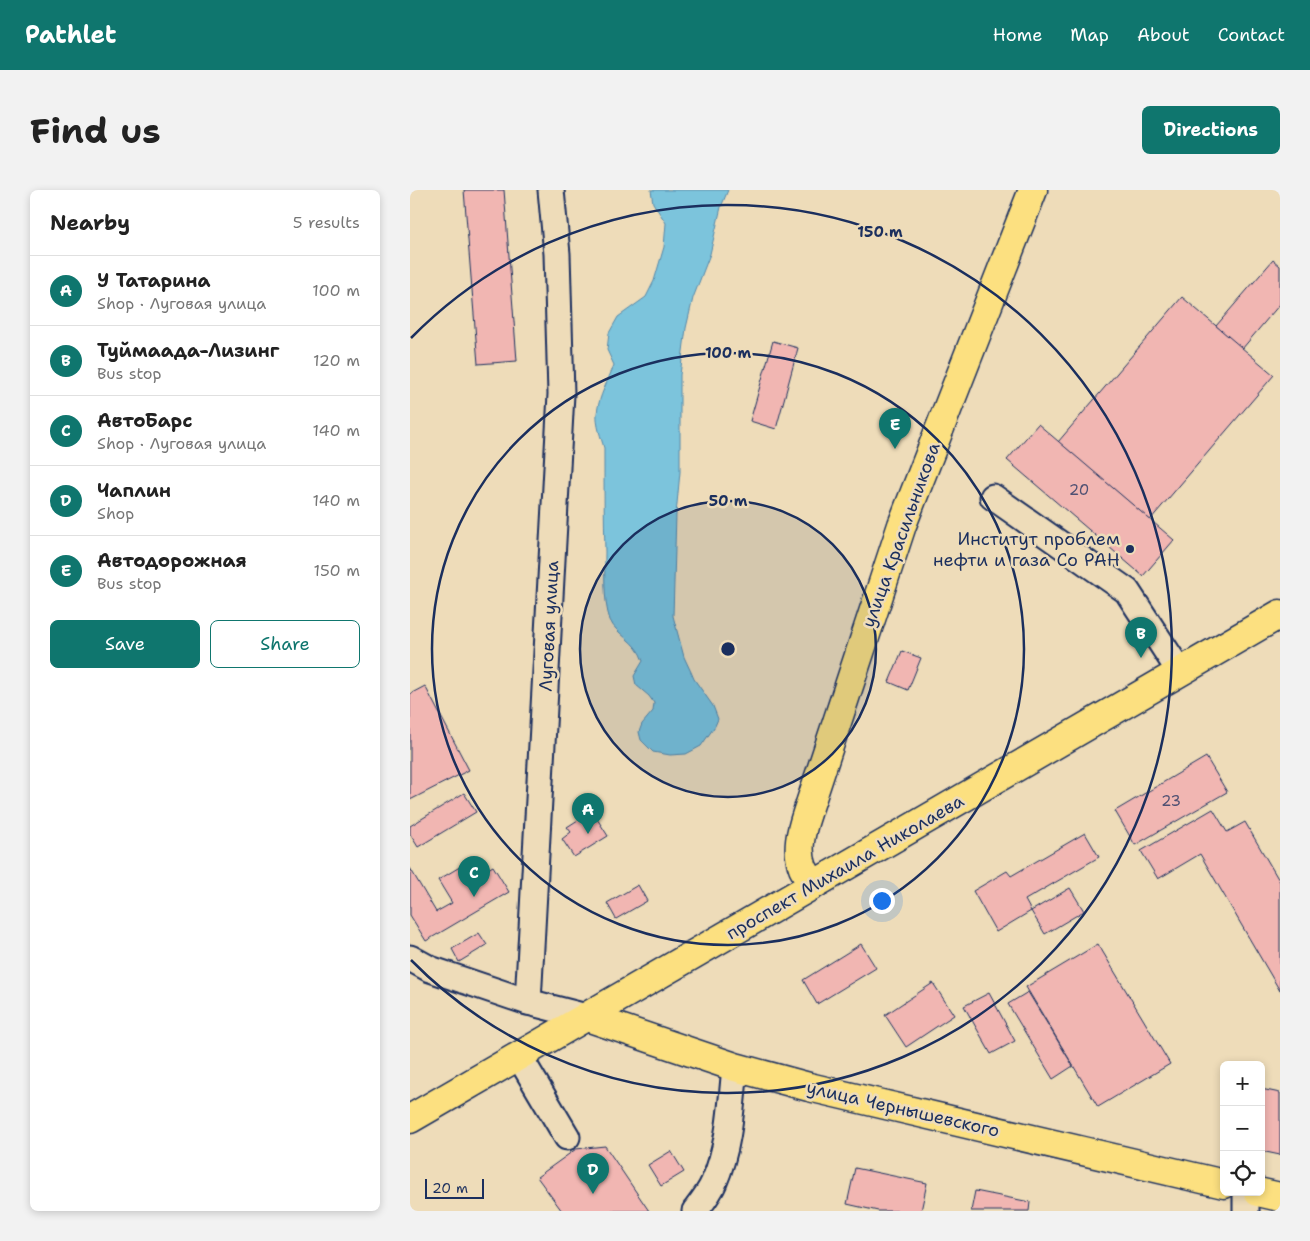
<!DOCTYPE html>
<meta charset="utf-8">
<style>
:root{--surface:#fff;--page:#f2f2f2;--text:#222;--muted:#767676;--line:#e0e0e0;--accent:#0f766e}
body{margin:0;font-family:"Shantell Sans",sans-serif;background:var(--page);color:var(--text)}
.controls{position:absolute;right:15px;bottom:15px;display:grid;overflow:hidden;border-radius:8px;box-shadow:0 2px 8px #0003}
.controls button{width:45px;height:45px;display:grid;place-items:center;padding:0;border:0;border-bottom:1px solid var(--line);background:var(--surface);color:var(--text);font:25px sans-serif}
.scale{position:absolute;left:15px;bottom:12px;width:59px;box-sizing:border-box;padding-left:5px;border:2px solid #1b2f5e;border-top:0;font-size:14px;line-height:18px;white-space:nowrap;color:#1b2f5e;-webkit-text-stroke:4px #eedcb9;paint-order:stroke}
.you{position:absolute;left:471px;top:710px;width:18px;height:18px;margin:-12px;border:4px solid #fff;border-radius:50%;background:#1a73e8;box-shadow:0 0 0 8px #1a73e833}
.badge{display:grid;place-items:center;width:32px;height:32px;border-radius:50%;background:var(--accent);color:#fff;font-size:16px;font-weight:700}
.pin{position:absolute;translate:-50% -41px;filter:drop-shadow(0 1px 2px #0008)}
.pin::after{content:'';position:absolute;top:26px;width:18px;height:15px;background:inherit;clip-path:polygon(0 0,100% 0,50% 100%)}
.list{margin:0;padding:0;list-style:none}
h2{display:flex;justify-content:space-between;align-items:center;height:65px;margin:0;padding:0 20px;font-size:21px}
h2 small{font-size:16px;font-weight:400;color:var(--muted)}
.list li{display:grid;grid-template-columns:32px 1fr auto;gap:15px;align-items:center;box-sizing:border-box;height:70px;padding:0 20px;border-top:1px solid var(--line)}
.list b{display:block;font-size:19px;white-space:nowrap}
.list p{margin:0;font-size:16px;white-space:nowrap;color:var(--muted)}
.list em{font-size:16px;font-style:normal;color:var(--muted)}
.actions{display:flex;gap:10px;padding:15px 20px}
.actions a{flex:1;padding:11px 0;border:1px solid var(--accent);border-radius:8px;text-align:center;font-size:18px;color:var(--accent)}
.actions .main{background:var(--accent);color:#fff}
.icon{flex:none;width:28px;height:28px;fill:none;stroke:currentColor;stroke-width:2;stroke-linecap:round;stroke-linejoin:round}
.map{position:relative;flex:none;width:870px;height:1021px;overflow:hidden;border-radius:8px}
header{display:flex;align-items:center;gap:30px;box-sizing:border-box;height:70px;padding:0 25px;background:var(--accent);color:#fff}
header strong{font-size:24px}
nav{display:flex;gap:28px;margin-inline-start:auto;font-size:18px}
.intro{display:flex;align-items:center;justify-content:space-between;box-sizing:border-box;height:120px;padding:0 30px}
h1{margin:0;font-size:35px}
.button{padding:12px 22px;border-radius:8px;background:var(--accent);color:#fff;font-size:18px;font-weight:700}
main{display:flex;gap:30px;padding:0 30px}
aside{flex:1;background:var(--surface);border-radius:8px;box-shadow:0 2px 8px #0003}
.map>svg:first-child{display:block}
</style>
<header>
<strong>Pathlet</strong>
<nav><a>Home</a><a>Map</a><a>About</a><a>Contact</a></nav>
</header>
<div class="intro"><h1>Find us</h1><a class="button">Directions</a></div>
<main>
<aside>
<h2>Nearby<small>5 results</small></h2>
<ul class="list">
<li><span class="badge">A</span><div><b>У Татарина</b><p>Shop · Луговая улица</p></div><em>100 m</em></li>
<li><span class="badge">B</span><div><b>Туймаада-Лизинг</b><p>Bus stop</p></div><em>120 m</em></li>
<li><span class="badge">C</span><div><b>АвтоБарс</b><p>Shop · Луговая улица</p></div><em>140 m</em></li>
<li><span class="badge">D</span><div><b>Чаплин</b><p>Shop</p></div><em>140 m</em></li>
<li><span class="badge">E</span><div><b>Автодорожная</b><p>Bus stop</p></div><em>150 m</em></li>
</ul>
<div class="actions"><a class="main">Save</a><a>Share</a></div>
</aside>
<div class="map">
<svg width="870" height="1021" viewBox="0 0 870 1021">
<rect width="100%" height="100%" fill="#eedcb9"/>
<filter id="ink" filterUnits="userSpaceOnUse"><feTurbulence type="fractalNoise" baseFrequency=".02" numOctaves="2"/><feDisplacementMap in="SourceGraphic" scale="10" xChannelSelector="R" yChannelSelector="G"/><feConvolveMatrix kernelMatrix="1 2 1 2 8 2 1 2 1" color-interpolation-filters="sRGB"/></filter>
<g filter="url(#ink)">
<!-- water -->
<path fill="#7bc4dc" stroke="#58a" d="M241,0H318L311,17L300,64L283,108L276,138L270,185V282L266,324L263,426L274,467L281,482L284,489L303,516L308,529L305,536L291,556L276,564L260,565L243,562L231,550L229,542L232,534L243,521L244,513L239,506L226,495L224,486L233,471C227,451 206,445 200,430C193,410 195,382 195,362C194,327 194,293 194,258C191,247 186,235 187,223C189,206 198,191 204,175L197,160L199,143L208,127L236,107L244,91L254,57L256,33L243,13Z"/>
<!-- building -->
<g fill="#f1b6b2" stroke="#1b2f5e">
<path d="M54,0H94L107,171L68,174Z"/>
<path d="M863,70L870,76V114L832,159L806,136Z"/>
<path d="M772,107L864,185L740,330L648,252Z"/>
<path d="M363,151L388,158L366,239L340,231Z"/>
<path d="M628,234L764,350L733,386L597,270Z"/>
<path d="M492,461L511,468L498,500L479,492Z"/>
<path d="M15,496L59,580L0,610V504Z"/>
<path d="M796,567L817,602L725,655L705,621Z"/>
<path d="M54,603L66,622L8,657L0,644V636Z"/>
<path d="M803,619L817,642L835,632L870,692V801L790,664L748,689L731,661Z"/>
<path d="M182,621L198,646L164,667L152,649L161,642L157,637Z"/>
<path d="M675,643L689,667L615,710L621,721L586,742L563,701L597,681L601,686Z"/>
<path d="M63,669L71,683L83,676L99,702L16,751L0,725V678L26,722L42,713L28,690Z"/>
<path d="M228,695L237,711L206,729L197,713Z"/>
<path d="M660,698L674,721L635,744L621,721Z"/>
<path d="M69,743L77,755L49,772L42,759Z"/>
<path d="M451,754L466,778L407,814L393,790Z"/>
<path d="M688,754L760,874L688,917L616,797Z"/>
<path d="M523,793L544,825L496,857L475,825Z"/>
<path d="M618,802L663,876L643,889L598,814Z"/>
<path d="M579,803L605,851L581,864L554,816Z"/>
<path d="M851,899L870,903V965L851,961Z"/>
<path d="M195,956L239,1021H152L127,987L166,959Z"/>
<path d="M261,961L274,982L251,996L238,975Z"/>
<path d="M445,978L517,993L511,1021H468L437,1014Z"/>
<path d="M565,1001L620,1012L619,1021H561Z"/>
</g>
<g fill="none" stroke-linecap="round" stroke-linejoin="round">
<!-- minor casing -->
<g stroke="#1b2f5e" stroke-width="29">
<g id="minor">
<path d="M583,307L717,401L770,482"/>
<path d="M0,768L20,779L118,812L177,827"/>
<path d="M118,812L151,204L147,64L141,0"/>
<path d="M109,866L157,947"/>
<path d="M836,1002V1021"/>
<path d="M285,1021C292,1012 300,1002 304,992C320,955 321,916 325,877"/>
</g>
</g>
<!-- major casing -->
<g stroke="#1b2f5e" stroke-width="31">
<g id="major">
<path d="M403,695C400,689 396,684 393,678C386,660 391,641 397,623L492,335L623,0"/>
<path d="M177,827L325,877L399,897L814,994"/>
<path d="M0,929L870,424"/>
<path d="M848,1002L870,1007"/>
</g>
</g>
<!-- minor -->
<use href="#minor" stroke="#eedcb9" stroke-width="25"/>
<!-- major -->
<use href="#major" stroke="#fce080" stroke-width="28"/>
</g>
</g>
<!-- distance rings -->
<circle cx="318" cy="459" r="148" fill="#1b2f5e" fill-opacity=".12"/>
<g fill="none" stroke="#1b2f5e" stroke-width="2.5">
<circle cx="318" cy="459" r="148"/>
<circle cx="318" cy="459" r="296"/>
<path d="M1 148A444 444 0 1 1 1 770"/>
</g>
<!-- markers -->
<circle fill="#1b2f5e" stroke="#eedcb9" stroke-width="2" cx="720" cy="359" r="5"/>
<g text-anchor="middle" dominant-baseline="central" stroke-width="5" stroke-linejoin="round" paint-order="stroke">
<!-- number labels -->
<g font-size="15" fill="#505173">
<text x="669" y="300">20</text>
<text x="761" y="611">23</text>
</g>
<!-- street labels -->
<g font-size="18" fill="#1b2f5e" stroke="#eedcb9">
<text transform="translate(491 345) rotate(-70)">улица Красильникова</text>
<text transform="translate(139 436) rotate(-87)">Луговая улица</text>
<text transform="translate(435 677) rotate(-30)">проспект Михаила Николаева</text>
<text transform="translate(493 919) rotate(13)">улица Чернышевского</text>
</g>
<!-- poi labels -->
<g font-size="18" fill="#1b2f5e" stroke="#eedcb9" text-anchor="end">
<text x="710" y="349">Институт проблем<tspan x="710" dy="21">нефти и газа Со РАН</tspan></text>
</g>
</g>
<circle cx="318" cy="459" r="8" fill="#1b2f5e" stroke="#eedcb9" stroke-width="2.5"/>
<g font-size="15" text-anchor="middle" font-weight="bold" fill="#1b2f5e" stroke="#eedcb9" stroke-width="5" stroke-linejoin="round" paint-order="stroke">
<text x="470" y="47">150 m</text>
<text x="318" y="168">100 m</text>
<text x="318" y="316">50 m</text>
</g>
</svg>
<div class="controls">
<button>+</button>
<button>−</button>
<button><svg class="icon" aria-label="locate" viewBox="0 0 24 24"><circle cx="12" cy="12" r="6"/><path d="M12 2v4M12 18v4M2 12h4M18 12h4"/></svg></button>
</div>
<div class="scale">20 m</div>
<div class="you"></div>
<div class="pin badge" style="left:178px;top:644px">A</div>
<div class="pin badge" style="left:731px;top:468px">B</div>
<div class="pin badge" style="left:64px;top:707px">C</div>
<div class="pin badge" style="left:183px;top:1004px">D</div>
<div class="pin badge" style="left:485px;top:259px">E</div>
</div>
</main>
